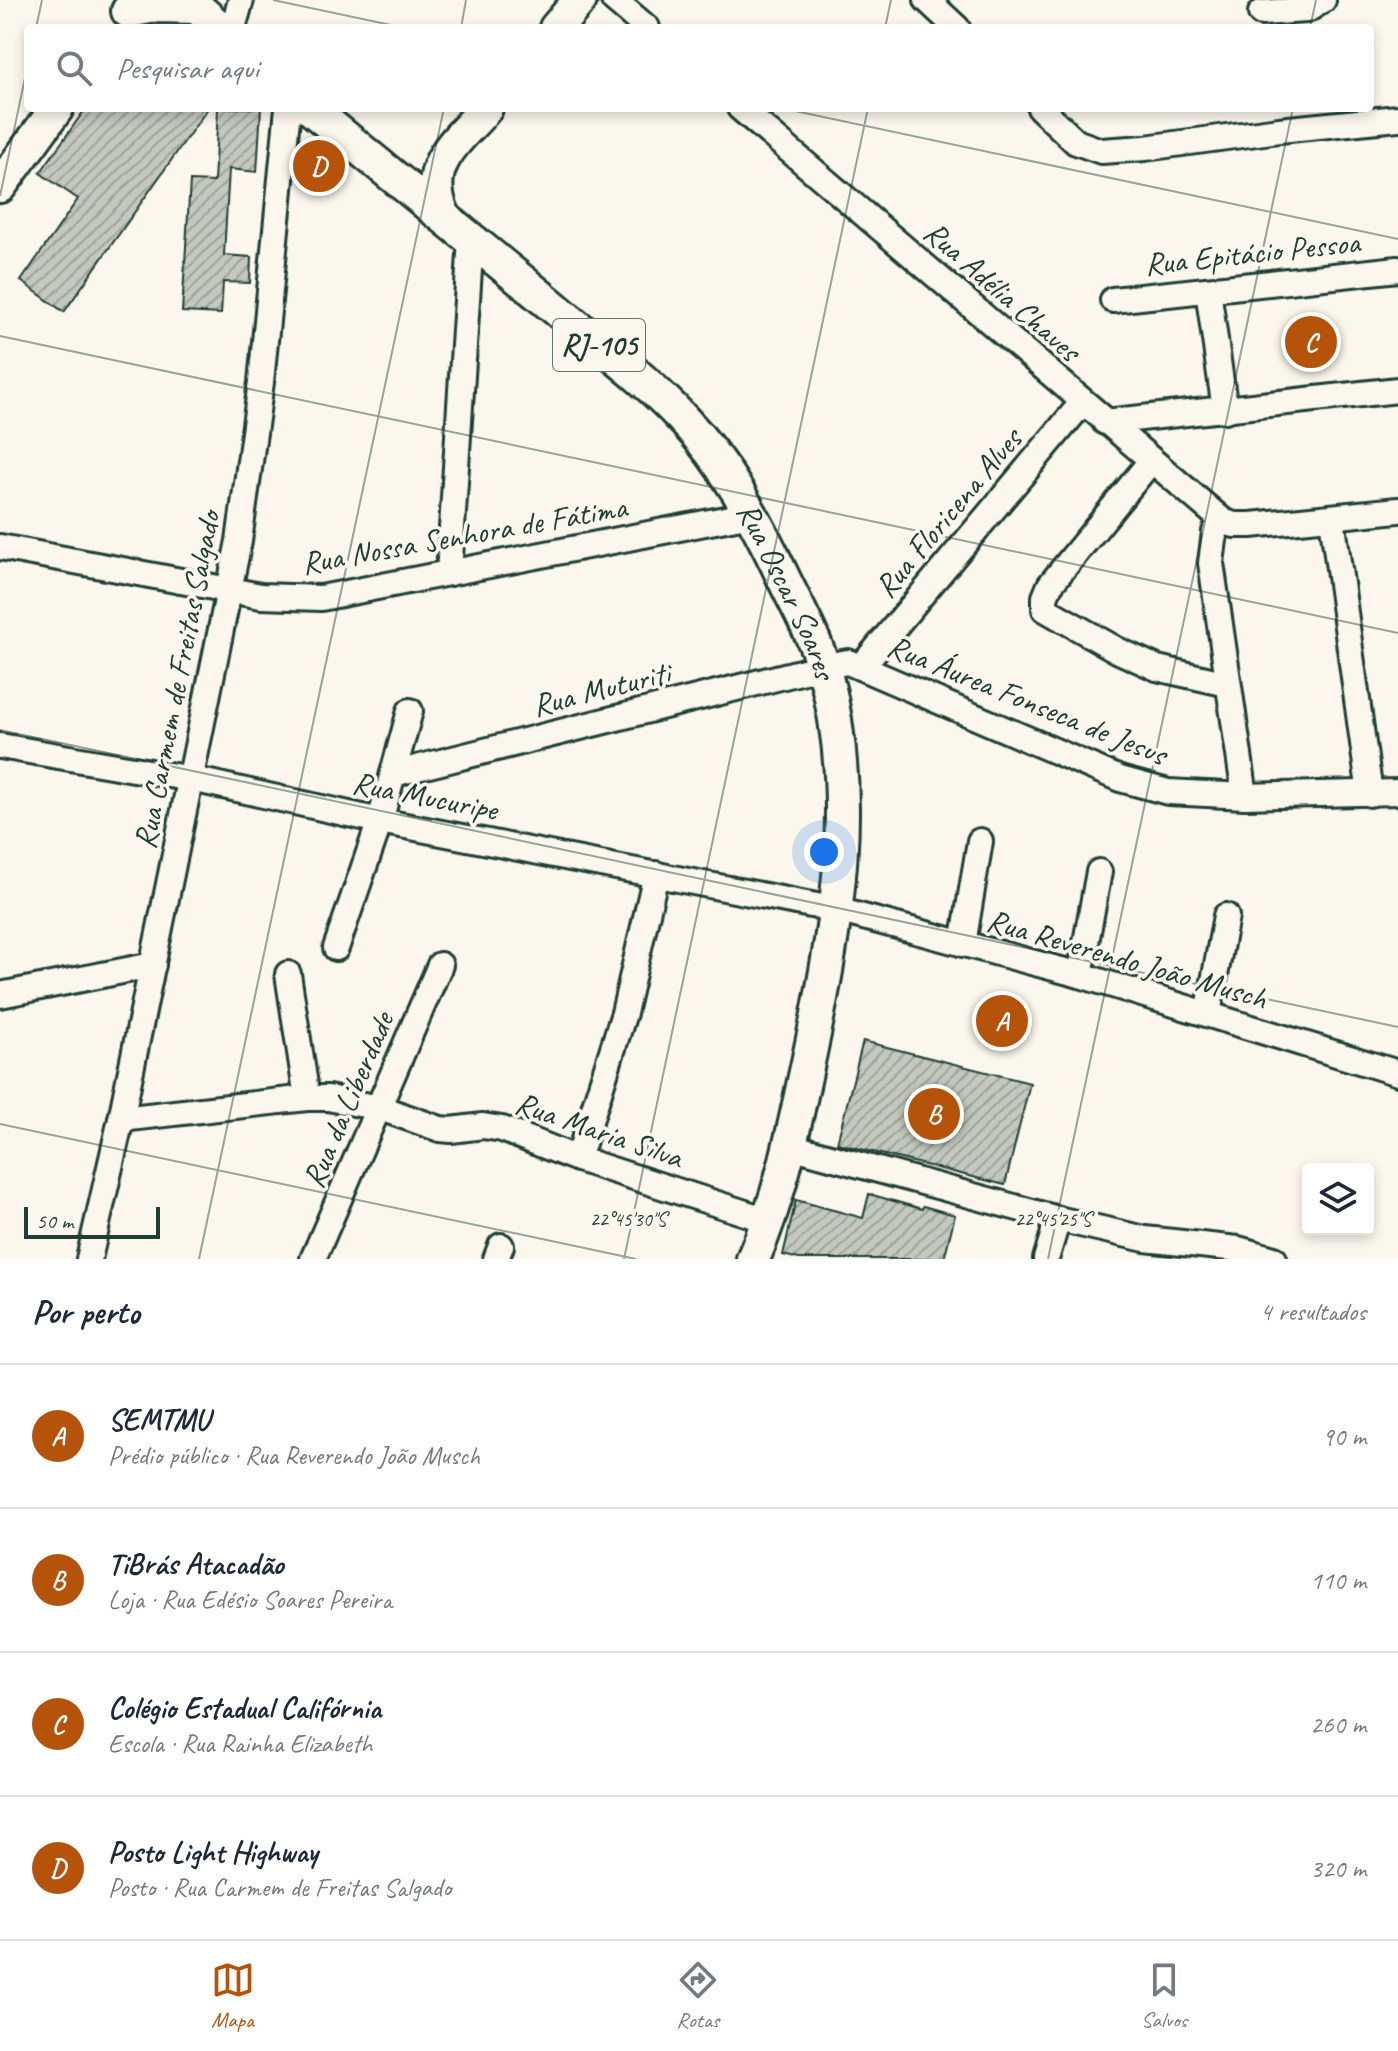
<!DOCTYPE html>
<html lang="pt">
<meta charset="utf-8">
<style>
:root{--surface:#fff;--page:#f2f2f3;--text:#1f2937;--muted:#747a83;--line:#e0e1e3;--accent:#b45309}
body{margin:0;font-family:Caveat,sans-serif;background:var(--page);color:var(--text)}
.controls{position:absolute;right:24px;bottom:24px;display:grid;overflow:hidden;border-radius:8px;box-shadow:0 4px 12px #0003}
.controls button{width:72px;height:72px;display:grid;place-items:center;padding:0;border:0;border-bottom:2px solid var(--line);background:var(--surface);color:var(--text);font:40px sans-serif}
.scale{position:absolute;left:24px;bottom:20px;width:136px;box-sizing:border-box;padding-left:8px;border:4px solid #1f3d34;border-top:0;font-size:22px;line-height:28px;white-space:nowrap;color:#1f3d34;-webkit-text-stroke:6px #fbf7ec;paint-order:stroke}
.you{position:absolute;left:824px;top:852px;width:28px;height:28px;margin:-20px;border:6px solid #fff;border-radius:50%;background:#1a73e8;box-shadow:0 0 0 12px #1a73e833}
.badge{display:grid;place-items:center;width:52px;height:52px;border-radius:50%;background:var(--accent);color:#fff;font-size:26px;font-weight:700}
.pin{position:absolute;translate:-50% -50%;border:4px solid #fff;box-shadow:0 2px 8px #0006}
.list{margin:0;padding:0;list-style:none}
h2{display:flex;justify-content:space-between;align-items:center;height:104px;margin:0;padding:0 32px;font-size:34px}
h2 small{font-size:26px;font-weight:400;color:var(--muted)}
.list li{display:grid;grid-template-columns:52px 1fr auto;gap:24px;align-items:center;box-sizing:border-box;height:144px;padding:0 32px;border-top:2px solid var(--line)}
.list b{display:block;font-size:30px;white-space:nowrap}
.list p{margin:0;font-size:26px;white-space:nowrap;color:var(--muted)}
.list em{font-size:26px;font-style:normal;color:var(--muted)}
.icon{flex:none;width:44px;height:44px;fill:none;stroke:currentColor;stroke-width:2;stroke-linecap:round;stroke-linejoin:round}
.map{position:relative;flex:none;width:1398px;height:1259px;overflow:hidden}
.search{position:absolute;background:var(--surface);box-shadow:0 4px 12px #0003;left:24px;right:24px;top:24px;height:88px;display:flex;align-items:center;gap:20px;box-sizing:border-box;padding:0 28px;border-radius:8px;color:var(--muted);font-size:30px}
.sheet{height:680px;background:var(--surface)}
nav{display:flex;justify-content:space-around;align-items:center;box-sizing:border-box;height:112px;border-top:2px solid var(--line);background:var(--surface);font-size:22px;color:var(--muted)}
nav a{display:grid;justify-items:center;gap:4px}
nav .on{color:var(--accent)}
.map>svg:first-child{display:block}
</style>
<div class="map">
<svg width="1398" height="1259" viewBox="0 0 1398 1259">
<defs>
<pattern id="building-hatch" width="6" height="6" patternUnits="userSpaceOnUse" patternTransform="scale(2)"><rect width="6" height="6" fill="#c4c9be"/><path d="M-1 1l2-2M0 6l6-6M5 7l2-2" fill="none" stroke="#9fa49b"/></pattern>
</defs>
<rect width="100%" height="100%" fill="#fbf7ec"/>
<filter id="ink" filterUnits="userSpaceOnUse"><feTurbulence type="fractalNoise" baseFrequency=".0125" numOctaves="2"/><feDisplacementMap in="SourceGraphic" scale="16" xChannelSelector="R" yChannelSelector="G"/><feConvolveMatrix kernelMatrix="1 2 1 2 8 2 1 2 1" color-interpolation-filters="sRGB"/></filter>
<g filter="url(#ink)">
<!-- building -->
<g fill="url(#building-hatch)" stroke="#1f3d34" stroke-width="2">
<path d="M86,108H208L64,312L21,281L78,199L40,173Z"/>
<path d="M218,108H261L257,172L229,169L224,255L251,257L250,283L223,282L221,314L182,312L190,181L214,182Z"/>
<path d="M863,1041L1030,1083L1005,1185L837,1143Z"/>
<path d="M869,1194L922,1209L923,1206L955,1215L944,1259H799L783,1255L796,1200L863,1218Z"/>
</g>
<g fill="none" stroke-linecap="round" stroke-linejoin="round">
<!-- minor casing -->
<g stroke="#1f3d34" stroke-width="30">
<g id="minor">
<path d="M614,0L647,28"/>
<path d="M927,0L957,28"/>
<path d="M1261,13L1307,10L1323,0"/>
<path d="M233,28L241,0"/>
<path d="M740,108L1223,521L1234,525H1251L1398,510"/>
<path d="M1040,108L1076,142L1101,151L1145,148L1279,130L1398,118"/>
<path d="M1208,290L1225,410"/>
<path d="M1113,300L1398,269"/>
<path d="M1105,422L1398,390"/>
<path d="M1151,461L1050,585L1045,597V609L1117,650L1157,668L1228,684"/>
<path d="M1332,518L1370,794"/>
<path d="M1223,521L1215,532L1211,563L1245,796"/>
<path d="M0,547L261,596L321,598L751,514"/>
<path d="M449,573L471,239"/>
<path d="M862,666L1083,402"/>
<path d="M0,746L192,779L380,821L837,910L1080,975L1398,1073"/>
<path d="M393,774L824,666L848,662L1120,779L1168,792L1245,796L1398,792"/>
<path d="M963,944L980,841"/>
<path d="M336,948L380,821L410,711"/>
<path d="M288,974L307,1098"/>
<path d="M1080,975L1099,872"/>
<path d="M0,995L153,965"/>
<path d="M1208,1014L1226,916"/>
<path d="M121,1119L307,1098H328L380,1108L440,1129L451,1130L483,1126L502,1129L578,1159L770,1221"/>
<path d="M790,1146L1058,1219L1145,1239L1238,1249L1274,1259"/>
<path d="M578,1159L624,1013L656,874"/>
<path d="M89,1259L121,1119L239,541L261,382L288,108"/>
<path d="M313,1259L440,965"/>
<path d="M496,1259L501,1246"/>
<path d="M1046,1259L1058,1219"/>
</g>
</g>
<!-- major casing -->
<g stroke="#1f3d34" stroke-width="38">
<g id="major">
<path d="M189,0L220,28"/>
<path d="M128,11L155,6L197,7"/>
<path d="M556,28L580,0"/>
<path id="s1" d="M310,108C393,177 478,244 562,314C602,347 646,379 682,418C725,463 755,518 782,575C796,605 815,637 824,669C859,795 837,927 810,1053C795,1123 782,1193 753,1259"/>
<path d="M0,186L57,108"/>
<path d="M444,216C420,166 456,143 486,108"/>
</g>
</g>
<!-- minor -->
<use href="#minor" stroke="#fbf7ec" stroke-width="24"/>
<!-- major -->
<use href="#major" stroke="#fbf7ec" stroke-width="32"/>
</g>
</g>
<!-- ticks -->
<path fill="none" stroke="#1f3d34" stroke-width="2" stroke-opacity="0.45" d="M273,0L405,28M36,28L42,0M461,28L466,0M885,28L891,0M1310,28L1316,0M781,108L1398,239M0,196L28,64M0,336L1398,633M0,730L1398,1027M0,1124L636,1259M199,1259L444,108M624,1259L868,108M1048,1259L1293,108"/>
<g text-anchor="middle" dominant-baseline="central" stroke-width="7" stroke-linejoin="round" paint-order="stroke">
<!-- shield labels -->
<rect fill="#fbf7ec" stroke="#61756b" stroke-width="2" x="553" y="319" width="92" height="52" rx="6"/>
<g font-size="30" font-weight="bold" fill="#1f3d34">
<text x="599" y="345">RJ-105</text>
</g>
<!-- street labels -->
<g font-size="32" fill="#1f3d34" stroke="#fbf7ec">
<text transform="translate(1252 253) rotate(-6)">Rua Epitácio Pessoa</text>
<text transform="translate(1002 291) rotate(41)">Rua Adélia Chaves</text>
<text transform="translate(948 513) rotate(-50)">Rua Floricena Alves</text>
<text transform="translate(464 535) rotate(-10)">Rua Nossa Senhora de Fátima</text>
<text stroke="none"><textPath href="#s1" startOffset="688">Rua Oscar Soares</textPath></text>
<text transform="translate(177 680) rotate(-79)">Rua Carmem de Freitas Salgado</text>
<text transform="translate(601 689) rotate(-14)">Rua Muturiti</text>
<text transform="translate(1027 700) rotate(22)">Rua Áurea Fonseca de Jesus</text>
<text transform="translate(425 796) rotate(11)">Rua Mucuripe</text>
<text transform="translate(1127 959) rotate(16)">Rua Reverendo João Musch</text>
<text transform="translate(348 1100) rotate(-67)">Rua da Liberdade</text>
<text transform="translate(599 1130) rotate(19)">Rua Maria Silva</text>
</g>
</g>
<g font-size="20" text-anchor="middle" fill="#1f3d34" stroke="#fbf7ec" stroke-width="7" stroke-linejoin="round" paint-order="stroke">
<text x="628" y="1226">22°45'30"S</text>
<text x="1053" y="1226">22°45'25"S</text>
</g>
</svg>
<div class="controls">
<button><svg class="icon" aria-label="layers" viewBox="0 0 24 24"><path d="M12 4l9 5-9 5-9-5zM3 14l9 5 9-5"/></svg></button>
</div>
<div class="scale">50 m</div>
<div class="you"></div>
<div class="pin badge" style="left:1002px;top:1021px">A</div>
<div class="pin badge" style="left:934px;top:1114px">B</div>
<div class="pin badge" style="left:1311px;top:342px">C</div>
<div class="pin badge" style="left:319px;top:166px">D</div>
<div class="search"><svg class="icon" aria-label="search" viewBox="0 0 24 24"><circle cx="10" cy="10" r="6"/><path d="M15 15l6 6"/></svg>Pesquisar aqui</div>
</div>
<section class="sheet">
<h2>Por perto<small>4 resultados</small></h2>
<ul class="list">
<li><span class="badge">A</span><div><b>SEMTMU</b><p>Prédio público · Rua Reverendo João Musch</p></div><em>90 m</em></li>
<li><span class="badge">B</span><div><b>TiBrás Atacadão</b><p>Loja · Rua Edésio Soares Pereira</p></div><em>110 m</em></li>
<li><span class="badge">C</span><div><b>Colégio Estadual Califórnia</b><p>Escola · Rua Rainha Elizabeth</p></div><em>260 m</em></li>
<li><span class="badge">D</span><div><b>Posto Light Highway</b><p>Posto · Rua Carmem de Freitas Salgado</p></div><em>320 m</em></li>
</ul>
</section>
<nav>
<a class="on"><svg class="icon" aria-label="map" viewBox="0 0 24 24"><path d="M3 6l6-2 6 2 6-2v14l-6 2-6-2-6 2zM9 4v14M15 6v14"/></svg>Mapa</a>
<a><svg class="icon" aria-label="directions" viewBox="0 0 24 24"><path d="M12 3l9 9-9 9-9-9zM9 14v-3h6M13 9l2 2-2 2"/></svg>Rotas</a>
<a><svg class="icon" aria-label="saved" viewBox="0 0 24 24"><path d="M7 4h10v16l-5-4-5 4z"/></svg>Salvos</a>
</nav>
